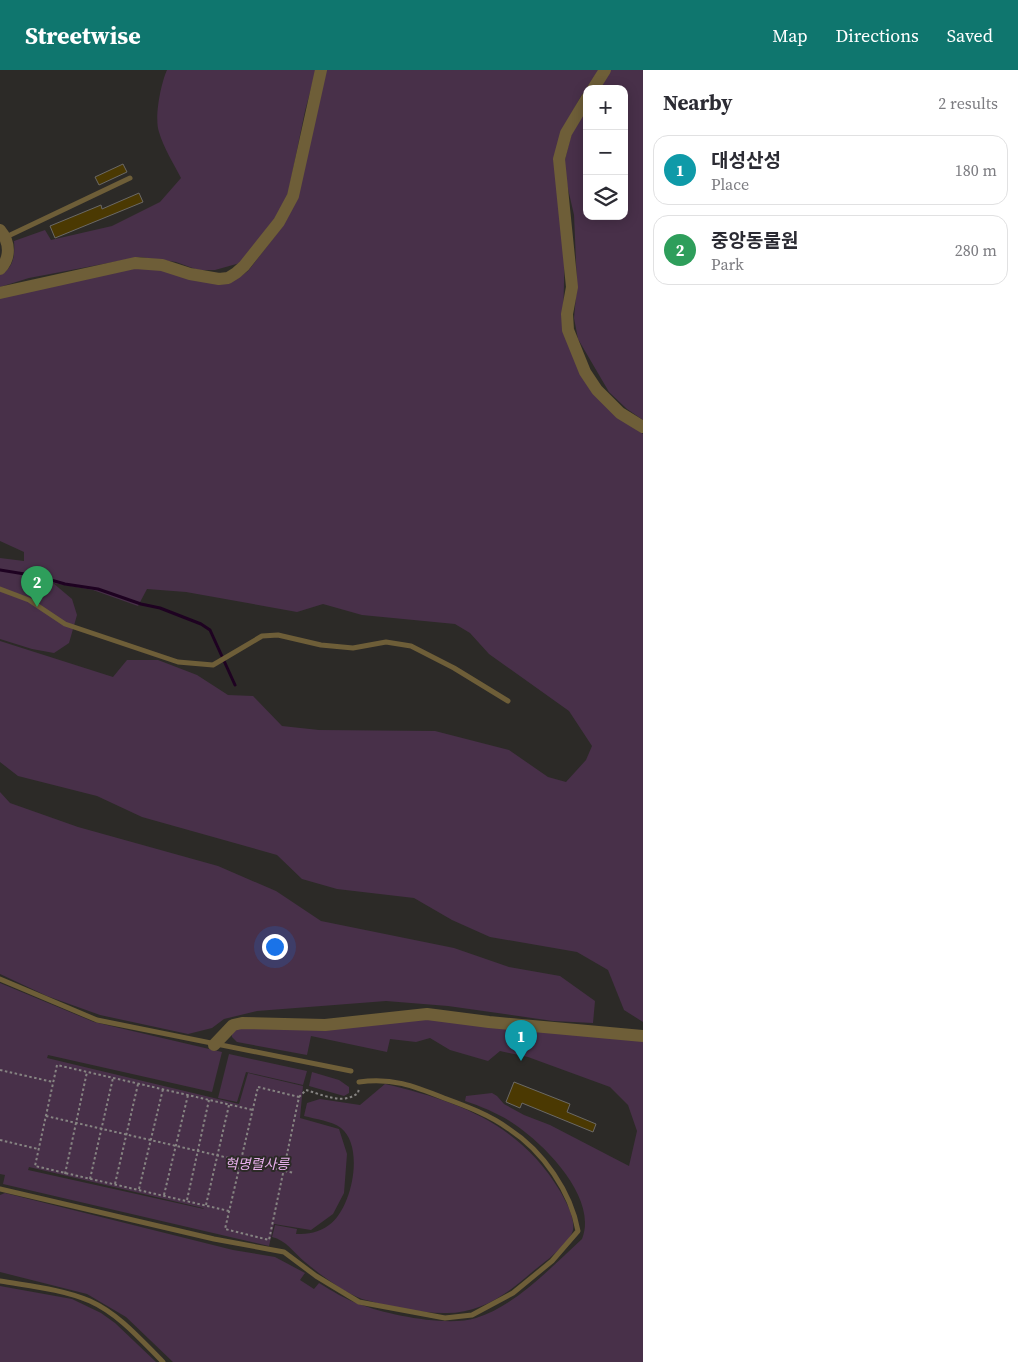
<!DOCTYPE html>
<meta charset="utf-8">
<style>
:root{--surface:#fff;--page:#f2f2f3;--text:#2b2b33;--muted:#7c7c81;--line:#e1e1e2;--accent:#0f766e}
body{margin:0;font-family:"Source Serif 4","Noto Sans KR",serif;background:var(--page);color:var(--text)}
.controls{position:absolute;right:15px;top:15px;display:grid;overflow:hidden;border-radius:10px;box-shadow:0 2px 12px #0003}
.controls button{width:45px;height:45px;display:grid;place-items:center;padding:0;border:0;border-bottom:1px solid var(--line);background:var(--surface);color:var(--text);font:25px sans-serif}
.you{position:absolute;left:274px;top:876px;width:18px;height:18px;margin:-12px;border:4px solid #fff;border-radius:50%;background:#1a73e8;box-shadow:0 0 0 8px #1a73e833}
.badge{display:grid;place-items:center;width:32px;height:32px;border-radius:50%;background:var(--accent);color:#fff;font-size:16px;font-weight:700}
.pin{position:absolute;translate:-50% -41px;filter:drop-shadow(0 1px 2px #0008)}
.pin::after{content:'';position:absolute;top:26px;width:18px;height:15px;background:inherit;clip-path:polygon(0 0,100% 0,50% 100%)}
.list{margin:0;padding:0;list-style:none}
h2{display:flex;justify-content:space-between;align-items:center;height:65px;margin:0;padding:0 20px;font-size:21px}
h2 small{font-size:16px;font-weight:400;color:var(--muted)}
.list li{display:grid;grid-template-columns:32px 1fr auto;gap:15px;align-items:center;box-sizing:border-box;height:70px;margin:0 10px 10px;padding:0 10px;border:1px solid var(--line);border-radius:15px}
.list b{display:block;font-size:19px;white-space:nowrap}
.list p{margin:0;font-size:16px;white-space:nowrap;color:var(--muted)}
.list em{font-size:16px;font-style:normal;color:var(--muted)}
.icon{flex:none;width:28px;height:28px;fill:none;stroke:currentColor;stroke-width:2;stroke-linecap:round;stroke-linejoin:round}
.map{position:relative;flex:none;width:643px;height:1292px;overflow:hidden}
header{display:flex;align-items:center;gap:30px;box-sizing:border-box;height:70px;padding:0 25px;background:var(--accent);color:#fff}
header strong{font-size:24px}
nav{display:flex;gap:28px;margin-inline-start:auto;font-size:18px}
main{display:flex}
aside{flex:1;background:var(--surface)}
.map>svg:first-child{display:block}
</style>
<header>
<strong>Streetwise</strong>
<nav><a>Map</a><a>Directions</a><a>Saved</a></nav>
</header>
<main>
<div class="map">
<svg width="643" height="1292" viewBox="0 0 643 1292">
<rect width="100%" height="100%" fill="#2c2a27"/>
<!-- green -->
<g fill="#483049" fill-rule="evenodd">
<path d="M167,0H316L305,41L288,124L276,150L240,193L215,200H198L176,192L140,187L29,208L0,217V205C14,198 15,185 14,171L45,160L51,170L112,156L160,132L181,108C173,92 164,79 159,62C154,48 161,13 167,0Z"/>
<path d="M326,0H600L581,26L561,63L565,175L563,251L612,342L643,364V952L624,940L608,900L577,882L490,867L452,850L414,828L337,819L302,809L277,785L142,747L97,726L18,706L0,692V571L113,607L127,590H158L197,605L228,625L253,626L282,656L319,660L435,661L509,680L548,707L566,712L586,690L592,676L569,641L489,584L470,563L455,554L362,545L323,534L297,542L186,522L147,519L138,536L93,520L53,513L72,529L77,545L69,573L54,583L32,579L0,569V488L24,491V482L0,471V228L141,197L241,206L248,201L282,157Z"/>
<path d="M611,0H643V350L627,339L609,322L578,269L574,248L577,215L574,145L563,97L572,62L587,37V146H624V19H598Z"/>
<path d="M0,722L10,733L78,757L218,796L276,821L321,851L454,878L509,897L560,906L595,931L593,953L553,951L448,936L386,931L257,941L224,949L212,958L188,964L100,945L47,926L0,904Z"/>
<path d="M0,913L94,952L222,982L212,1022L48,985L47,988L239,1034L248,1003L303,1016L300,1048L339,1059L347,1084L344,1123L333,1144L311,1160L274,1154L269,1176L3,1114L5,1105L0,1104ZM29,1097L203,1138L204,1139L28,1100Z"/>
<path d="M423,948L643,970V1292H173L126,1247L87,1224L0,1202V1125L5,1123L233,1180L275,1187L305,1203L300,1210L314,1219L319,1213C332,1221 345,1229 359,1234C388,1245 447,1257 476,1248C517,1235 551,1197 582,1169C598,1129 547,1077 517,1056C502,1045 483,1037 465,1031L466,1026L492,1023L497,1026L504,1034L524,1045L550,1055L629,1096L637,1061L628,1035L610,1017L528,987L500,981L488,991L450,980L430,968L416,972L390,969L387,982L311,966L307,985L237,972L232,967V961L240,957Z"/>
<path d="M229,984L307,1001L303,1015L246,1002L237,1032L218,1028Z"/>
<path d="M312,1002L339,1010L349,1017V1023L344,1026L309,1016Z"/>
<path d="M385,1014C458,1031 520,1054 560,1121C566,1132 575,1147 573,1160C570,1174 542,1194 531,1203C506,1225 479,1244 444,1243C418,1243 387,1236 362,1229C345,1223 319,1204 305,1192C294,1183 286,1170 272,1167L275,1155L297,1159L296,1164C309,1164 318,1163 329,1155C352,1139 365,1077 341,1058C332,1051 315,1049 304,1046L307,1033L320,1029L360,1035Z"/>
<path d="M0,1216L72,1229L101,1243L115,1253L156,1292H0Z"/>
</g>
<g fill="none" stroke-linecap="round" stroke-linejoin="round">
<!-- stream -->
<path stroke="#1e0221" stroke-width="3" d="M0,500L37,506L65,514L98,519L141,534L160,538L201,554L210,560L235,615"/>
</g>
<!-- building -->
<g fill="#4b3902" stroke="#6b6966">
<path d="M123,94L127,102L99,115L95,107Z"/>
<path d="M139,123L143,132L55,168L50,156L101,135L102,139Z"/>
<path d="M514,1012L570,1034L567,1042L596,1054L593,1062L522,1033L520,1038L506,1032Z"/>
</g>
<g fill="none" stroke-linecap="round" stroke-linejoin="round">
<!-- path -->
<g stroke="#868482" stroke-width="2" stroke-dasharray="2.5 2.5" stroke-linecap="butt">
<path d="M0,1000L53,1012"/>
<path d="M258,1017L299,1027L269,1170L225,1159Z"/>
<path d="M299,1027L306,1020C323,1025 343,1035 358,1023L359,1018"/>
<path d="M46,1046L294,1103"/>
<path d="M0,1070L38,1079"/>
<path d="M65,1104L87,1002"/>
<path d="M90,1109L113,1008"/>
<path d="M115,1114L138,1014"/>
<path d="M139,1119L163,1019"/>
<path d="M164,1125L188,1025"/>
<path d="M187,1130L209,1030"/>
<path d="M206,1135L229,1035"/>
<path d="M229,1141L35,1096L57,995L253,1040"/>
</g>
<!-- service -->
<g stroke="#6e5e38" stroke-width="5">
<path d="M6,167L130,108"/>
<path d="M0,519L29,530L65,554L178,592L213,595L262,566L278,565L321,575L353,578L386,572L411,576L454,598L508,631"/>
<path d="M0,909L97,950L351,1001"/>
<path d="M0,1119L214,1169L284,1182L316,1206L359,1232L445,1248L472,1245L513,1223L552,1191L578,1161C571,1122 543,1081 509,1059C490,1045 466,1036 444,1028C414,1016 391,1007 359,1012"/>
<path d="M0,1211C29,1216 62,1219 90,1231C119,1244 141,1270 163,1292"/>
</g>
<!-- tertiary -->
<g stroke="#6e5e38" stroke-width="12">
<path d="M593,19L605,0"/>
<path d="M587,28L566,63L559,89L572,217L567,244L568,260L585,302L597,320L620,343L643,357"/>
<path d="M0,160C10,172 11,188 0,199"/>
<path d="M0,223L135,193L162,195L190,204L219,209L228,208L236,203L244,196L279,152L293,126L321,0"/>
<path d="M214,975L233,955L242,953L325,955L427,944L489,952L643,966"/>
</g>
</g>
<g text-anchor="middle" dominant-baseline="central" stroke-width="4" stroke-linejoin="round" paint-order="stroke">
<!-- park labels -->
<g font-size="14" font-style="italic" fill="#e7afeb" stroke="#2c2a27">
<text x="257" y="1094">혁명렬사릉</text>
</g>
</g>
</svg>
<div class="controls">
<button>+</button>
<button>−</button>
<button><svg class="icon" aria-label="layers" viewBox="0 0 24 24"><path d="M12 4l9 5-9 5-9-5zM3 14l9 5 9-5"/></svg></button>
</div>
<div class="you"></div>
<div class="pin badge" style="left:521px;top:991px;background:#0f9aa8">1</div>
<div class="pin badge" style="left:37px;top:537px;background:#2e9e5b">2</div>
</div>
<aside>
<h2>Nearby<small>2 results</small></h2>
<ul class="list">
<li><span class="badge" style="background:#0f9aa8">1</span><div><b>대성산성</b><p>Place</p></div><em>180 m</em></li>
<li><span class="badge" style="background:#2e9e5b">2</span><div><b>중앙동물원</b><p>Park</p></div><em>280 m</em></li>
</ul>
</aside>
</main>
